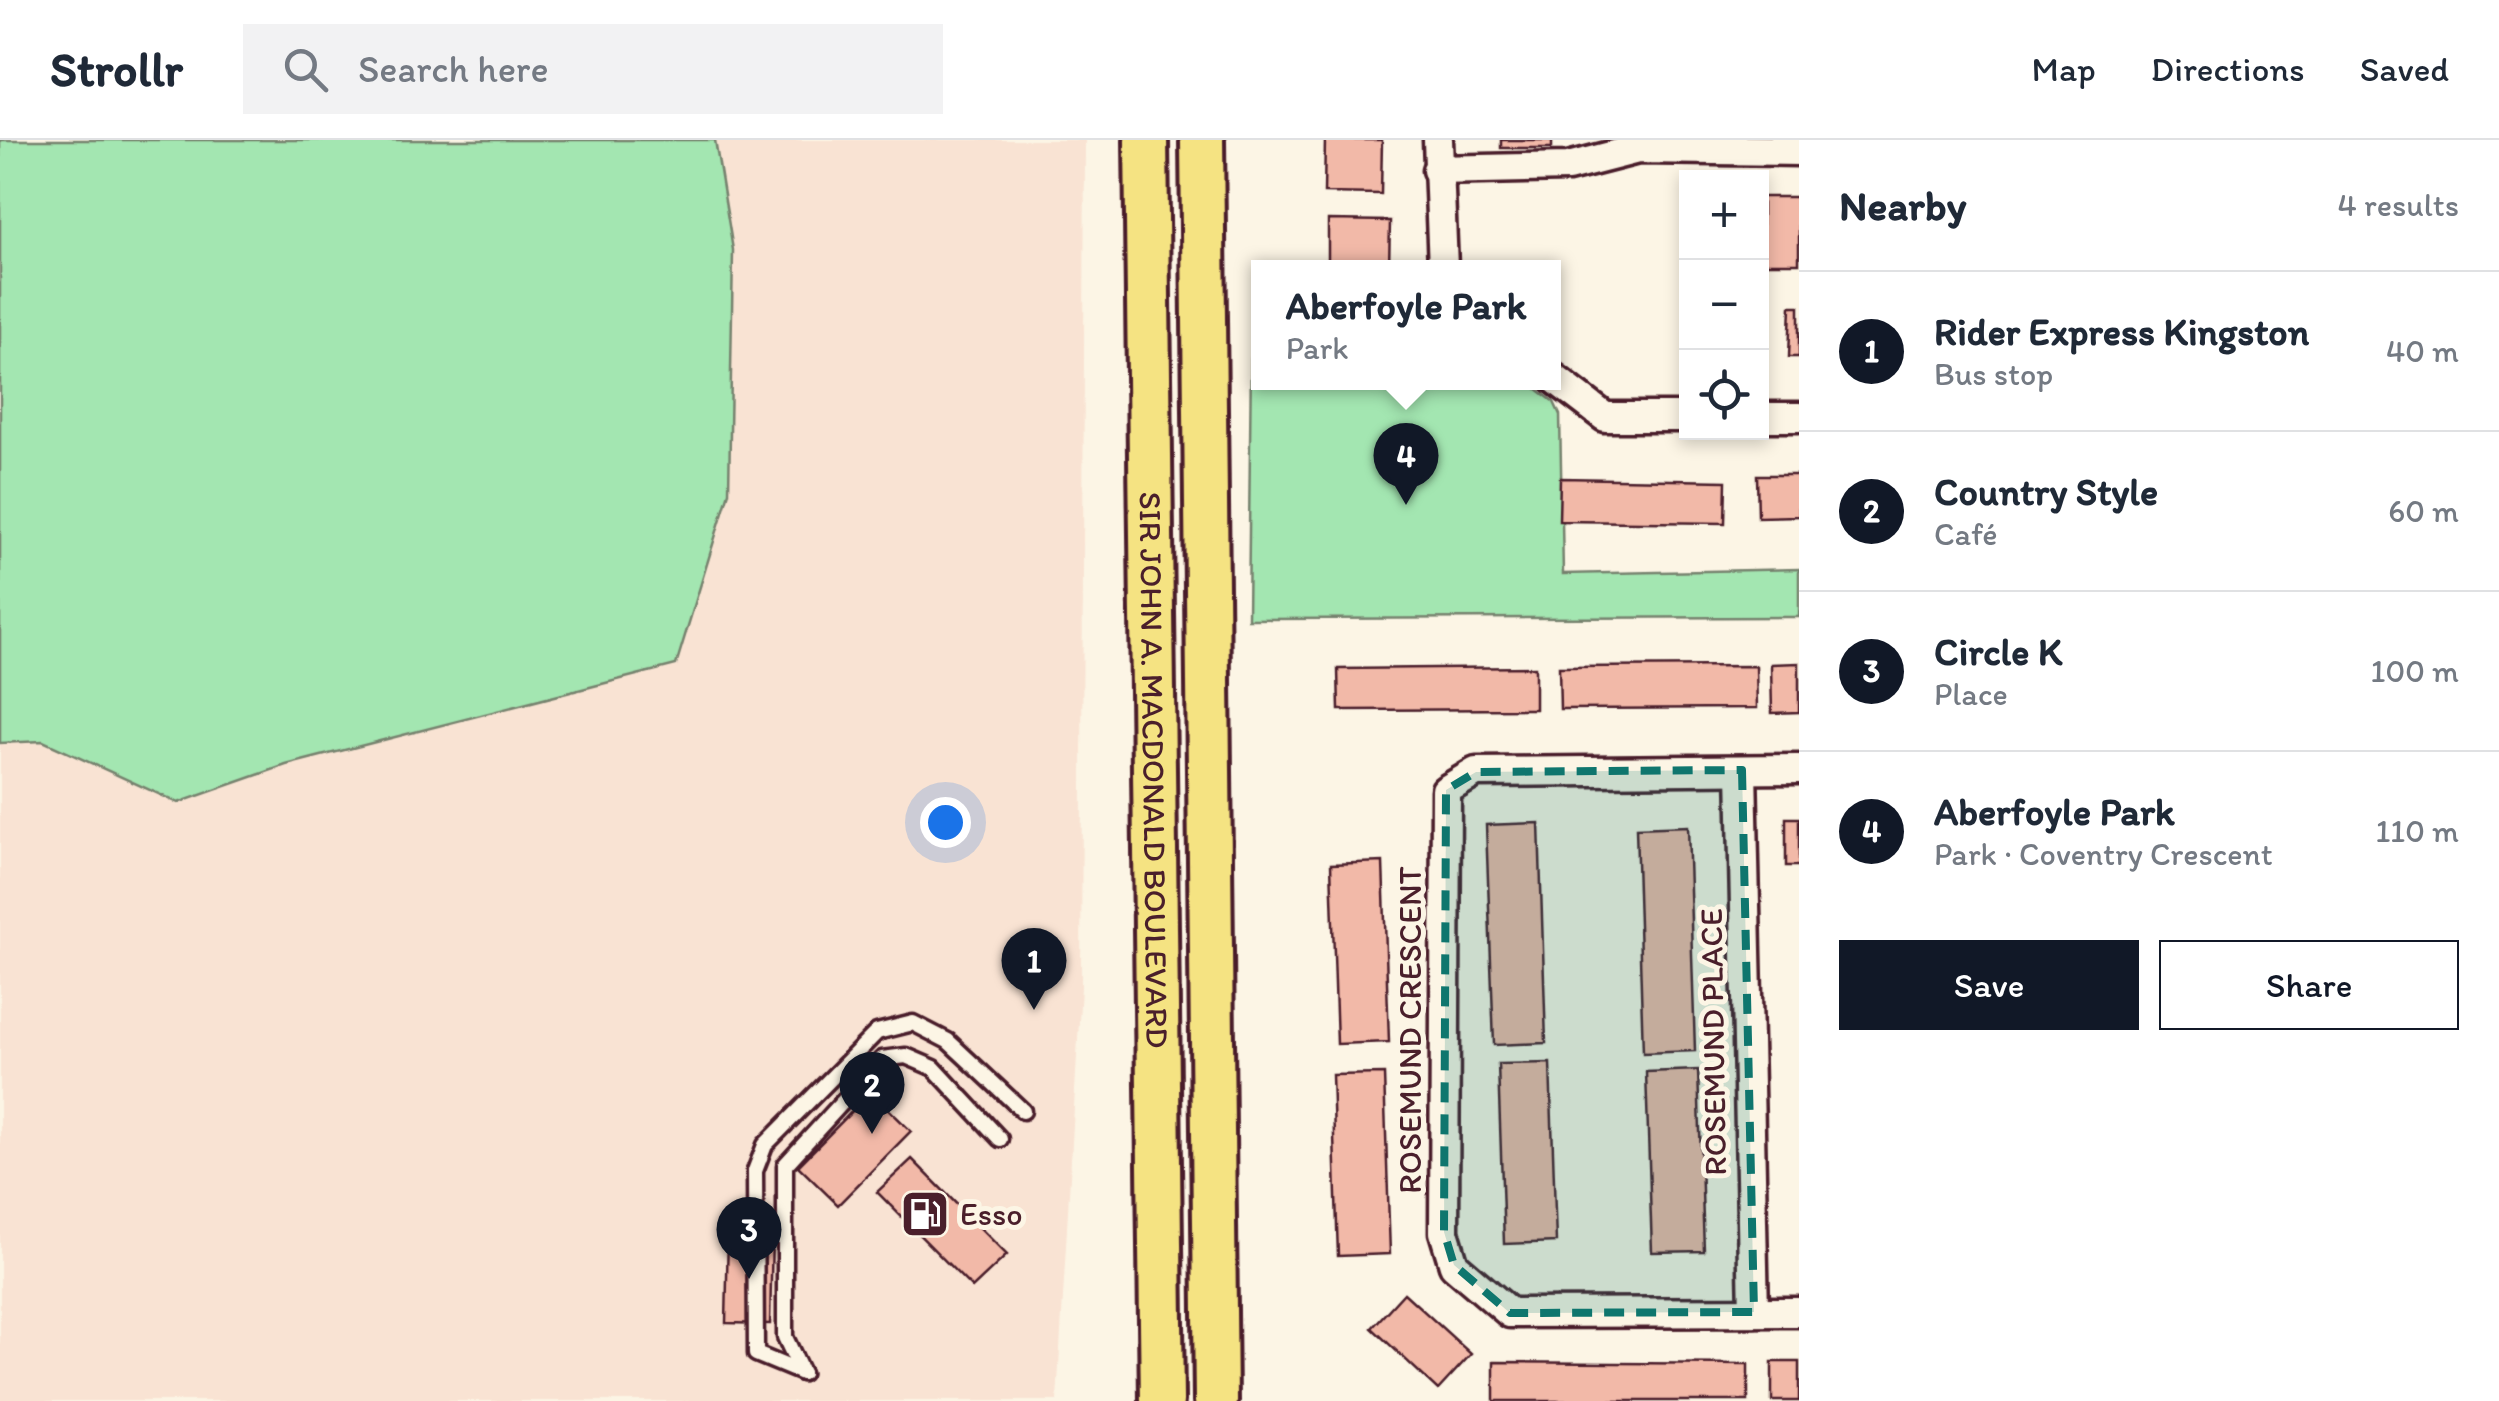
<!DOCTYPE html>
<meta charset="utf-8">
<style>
:root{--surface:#fff;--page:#f2f2f3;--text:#1f2937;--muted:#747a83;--line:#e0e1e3;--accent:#111827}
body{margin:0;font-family:Itim,sans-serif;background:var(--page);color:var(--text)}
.controls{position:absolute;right:30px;top:30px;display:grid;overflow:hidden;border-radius:0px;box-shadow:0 5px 15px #0003}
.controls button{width:90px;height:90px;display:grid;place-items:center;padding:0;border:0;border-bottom:2px solid var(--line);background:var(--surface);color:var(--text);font:50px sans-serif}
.you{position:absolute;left:945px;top:682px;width:35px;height:35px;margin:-25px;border:8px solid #fff;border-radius:50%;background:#1a73e8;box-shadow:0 0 0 15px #1a73e833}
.badge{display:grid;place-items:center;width:65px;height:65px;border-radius:50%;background:var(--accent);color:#fff;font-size:32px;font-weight:700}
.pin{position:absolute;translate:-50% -82px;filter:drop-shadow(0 2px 5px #0008)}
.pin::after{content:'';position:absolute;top:52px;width:35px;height:30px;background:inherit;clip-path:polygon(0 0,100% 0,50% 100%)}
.popup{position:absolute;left:1251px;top:120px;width:310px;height:130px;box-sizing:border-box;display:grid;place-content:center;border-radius:0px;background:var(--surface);filter:drop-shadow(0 2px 8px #0005);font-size:32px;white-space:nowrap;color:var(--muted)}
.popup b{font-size:38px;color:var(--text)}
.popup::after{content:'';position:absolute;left:50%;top:100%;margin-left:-20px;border:20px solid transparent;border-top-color:var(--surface)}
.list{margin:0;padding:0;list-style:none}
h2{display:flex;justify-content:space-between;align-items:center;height:130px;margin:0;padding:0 40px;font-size:42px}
h2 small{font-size:32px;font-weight:400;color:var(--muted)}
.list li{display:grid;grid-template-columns:65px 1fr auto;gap:30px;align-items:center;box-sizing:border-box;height:160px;padding:0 40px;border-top:2px solid var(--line)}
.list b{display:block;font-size:38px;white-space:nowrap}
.list p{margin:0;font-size:32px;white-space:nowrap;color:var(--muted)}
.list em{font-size:32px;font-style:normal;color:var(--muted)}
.actions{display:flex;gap:20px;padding:30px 40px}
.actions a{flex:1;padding:22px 0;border:2px solid var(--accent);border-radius:0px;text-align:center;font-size:35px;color:var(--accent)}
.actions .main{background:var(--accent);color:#fff}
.icon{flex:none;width:55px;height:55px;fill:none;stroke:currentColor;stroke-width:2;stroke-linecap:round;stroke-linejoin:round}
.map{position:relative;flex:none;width:1799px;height:1261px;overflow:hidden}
header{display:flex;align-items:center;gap:60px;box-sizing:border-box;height:140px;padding:0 50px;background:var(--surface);border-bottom:2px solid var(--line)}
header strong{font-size:48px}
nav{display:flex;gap:55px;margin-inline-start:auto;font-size:35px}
.search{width:700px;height:90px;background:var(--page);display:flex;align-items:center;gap:25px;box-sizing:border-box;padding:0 35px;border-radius:0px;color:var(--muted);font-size:38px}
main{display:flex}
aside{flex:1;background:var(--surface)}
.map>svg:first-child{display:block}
</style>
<header>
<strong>Strollr</strong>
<div class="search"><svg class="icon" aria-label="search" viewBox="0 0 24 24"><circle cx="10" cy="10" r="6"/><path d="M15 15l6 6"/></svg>Search here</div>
<nav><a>Map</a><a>Directions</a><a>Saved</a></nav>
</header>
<main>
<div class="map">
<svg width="1799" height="1261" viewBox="0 0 1799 1261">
<rect width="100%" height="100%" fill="#fcf5e5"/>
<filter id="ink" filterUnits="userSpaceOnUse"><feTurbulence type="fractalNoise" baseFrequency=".01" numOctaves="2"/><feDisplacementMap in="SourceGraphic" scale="20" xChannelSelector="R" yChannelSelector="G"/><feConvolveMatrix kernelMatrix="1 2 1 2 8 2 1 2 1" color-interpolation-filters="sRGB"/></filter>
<g filter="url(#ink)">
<!-- built -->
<path fill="#f9e3d3" d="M0,0H1085L1081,847L1057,1261H0Z"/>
<!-- green -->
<g fill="#a3e6b1" stroke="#76826e" stroke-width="2.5">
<path d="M0,0H715L733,110L729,352L676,525L286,625L178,663L43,601L0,603Z"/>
<path d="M1251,219H1258V242H1528L1554,262L1560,275L1563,434L1799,429V477L1248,479Z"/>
</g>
<!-- building -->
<g fill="#f2b9a8" stroke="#4a1f2b" stroke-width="2.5">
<path d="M1325,0H1382L1381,54L1324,53Z"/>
<rect x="1501" y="0" width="51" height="8"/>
<rect x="1762" y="57" width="37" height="66"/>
<path d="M1328,80L1390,81L1389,128H1328Z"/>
<path d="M1791,166H1799V217H1789Z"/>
<path d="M1757,335H1799V376L1758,377Z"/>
<path d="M1560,338L1726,341L1725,383L1559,381Z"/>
<path d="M1799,523V572L1772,573L1771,524Z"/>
<path d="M1756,526L1757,568L1560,569L1559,527Z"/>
<path d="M1535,527V569L1339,570L1338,529Z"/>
<rect x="1786" y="678" width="13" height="48"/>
<path d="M1539,683L1546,903L1494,905L1486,685Z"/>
<path d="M1688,686L1695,911L1643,913L1636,688Z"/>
<path d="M1383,722L1389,902L1337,904L1331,724Z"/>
<path d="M1550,923L1556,1102L1504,1104L1498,924Z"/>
<path d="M1698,930L1704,1111L1652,1112L1646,932Z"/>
<path d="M1384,934L1390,1114L1338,1116L1332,935Z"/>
<path d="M871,952L911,991L838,1065L798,1026Z"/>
<path d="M912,1019L1007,1115L972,1148L877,1052Z"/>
<path d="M728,1094L772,1095L770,1184L726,1183Z"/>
<path d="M1404,1153L1471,1214L1438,1250L1372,1188Z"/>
<path d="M1494,1222L1748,1224V1261H1494Z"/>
<rect x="1772" y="1222" width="27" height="39"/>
</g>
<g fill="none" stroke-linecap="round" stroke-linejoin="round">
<!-- lane casing -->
<g stroke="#4a1f2b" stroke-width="21">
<g id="lane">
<path d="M802,1233L756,1214L755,1031L765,1005L877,892L913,883L948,901L1023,971"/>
<path d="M802,1233L785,1197V1025L882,919L906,916L934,928L1000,999"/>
</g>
</g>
<!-- street casing -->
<g stroke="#4a1f2b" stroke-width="35">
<g id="street">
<path d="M1438,0L1443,128"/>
<path d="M1437,30L1568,27L1638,9L1799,11"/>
<path d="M1554,238L1605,277H1686"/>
<path d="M1762,277H1799"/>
<path d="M1799,629L1476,632L1446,650L1444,1092L1454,1125L1510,1173L1799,1172"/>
<path d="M1742,630L1754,1172"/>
</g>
</g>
<!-- primary casing -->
<g stroke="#4a1f2b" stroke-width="50">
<g id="primary">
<path id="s1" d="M1146,0L1162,1261"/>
<path d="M1202,0L1216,1261"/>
</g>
</g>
<!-- lane -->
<use href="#lane" stroke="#fcf5e5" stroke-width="14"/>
<!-- street -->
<use href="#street" stroke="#fcf5e5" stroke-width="28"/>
<!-- primary -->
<use href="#primary" stroke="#f5e382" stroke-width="42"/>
</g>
</g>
<!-- marked area -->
<path fill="#0f766e" fill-opacity="0.2" stroke="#0f766e" stroke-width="8" stroke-dasharray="20 12" stroke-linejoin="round" d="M1742,630L1754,1172L1510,1173L1454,1125L1444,1092L1446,650L1476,632Z"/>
<!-- icons -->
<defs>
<g id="fuel-square" transform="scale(2.5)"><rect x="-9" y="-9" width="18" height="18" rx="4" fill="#4a1f2b" stroke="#fcf5e5"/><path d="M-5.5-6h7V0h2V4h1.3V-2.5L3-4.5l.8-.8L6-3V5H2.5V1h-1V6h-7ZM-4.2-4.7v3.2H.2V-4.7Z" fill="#fff"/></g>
</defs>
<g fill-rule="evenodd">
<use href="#fuel-square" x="925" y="1074"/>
</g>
<g text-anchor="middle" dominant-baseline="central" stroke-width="10" stroke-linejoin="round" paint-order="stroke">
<!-- street labels -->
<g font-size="32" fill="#4a1f2b" stroke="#fcf5e5">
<text stroke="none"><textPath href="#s1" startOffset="630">SIR JOHN A. MACDONALD BOULEVARD</textPath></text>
<text transform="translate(1410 890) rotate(-90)">ROSEMUND CRESCENT</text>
<text transform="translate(1713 902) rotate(-91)">ROSEMUND PLACE</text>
</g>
<!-- poi labels -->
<g font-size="32" fill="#4a1f2b" stroke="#fcf5e5" text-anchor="start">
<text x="960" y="1074">Esso</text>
</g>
</g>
</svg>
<div class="controls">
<button>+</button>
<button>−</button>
<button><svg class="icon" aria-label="locate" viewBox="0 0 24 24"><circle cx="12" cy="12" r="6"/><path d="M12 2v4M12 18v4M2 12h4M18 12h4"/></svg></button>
</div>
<div class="you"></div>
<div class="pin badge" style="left:1034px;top:870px">1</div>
<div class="pin badge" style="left:872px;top:994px">2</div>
<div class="pin badge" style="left:749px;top:1139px">3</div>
<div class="pin badge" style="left:1406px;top:365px">4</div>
<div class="popup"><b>Aberfoyle Park</b>Park</div>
</div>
<aside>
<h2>Nearby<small>4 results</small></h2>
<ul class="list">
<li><span class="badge">1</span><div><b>Rider Express Kingston</b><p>Bus stop</p></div><em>40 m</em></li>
<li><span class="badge">2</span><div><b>Country Style</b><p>Café</p></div><em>60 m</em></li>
<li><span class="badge">3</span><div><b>Circle K</b><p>Place</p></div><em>100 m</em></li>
<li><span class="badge">4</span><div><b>Aberfoyle Park</b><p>Park · Coventry Crescent</p></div><em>110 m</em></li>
</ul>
<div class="actions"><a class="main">Save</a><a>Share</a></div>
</aside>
</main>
